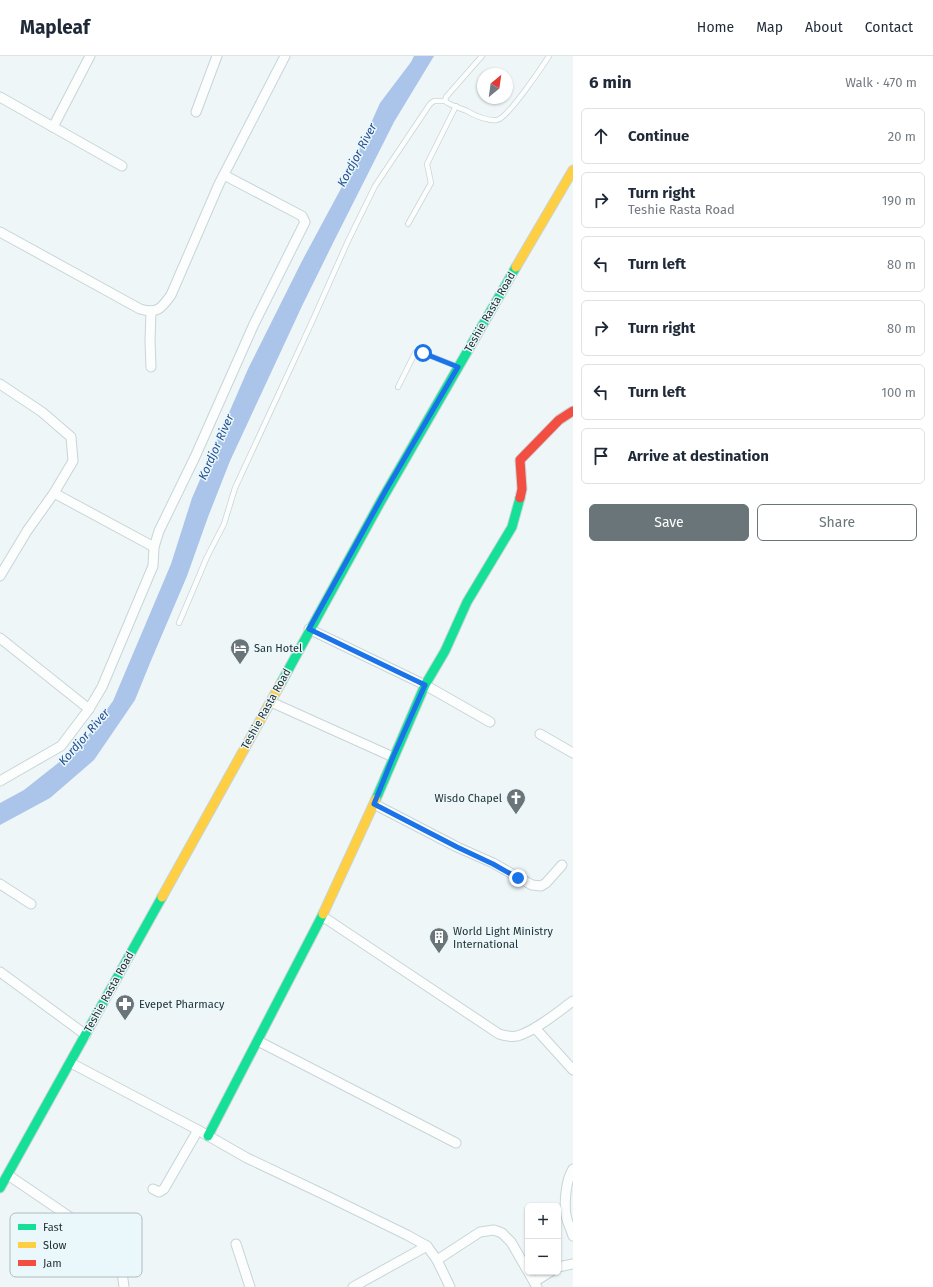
<!DOCTYPE html>
<meta charset="utf-8">
<style>
:root{--surface:#fff;--page:#f2f2f3;--text:#1f2937;--muted:#747a83;--line:#e0e1e3;--accent:#6a7579}
body{margin:0;font-family:"Fira Sans",sans-serif;background:var(--page);color:var(--text)}
.controls{position:absolute;right:12px;bottom:12px;display:grid;overflow:hidden;border-radius:6px;box-shadow:0 1px 3px #0004}
.controls button{width:36px;height:36px;display:grid;place-items:center;padding:0;border:0;border-bottom:1px solid var(--line);background:var(--surface);color:var(--text);font:20px sans-serif}
.compass{position:absolute;left:477px;top:12px;width:36px;height:36px;border-radius:50%;background:var(--surface);box-shadow:0 1px 3px #0004;rotate:29deg}
.stop{position:absolute;width:12px;height:12px;margin:-9px;border:3px solid #1a73e8;border-radius:50%;background:#fff}
.stop.end{background:#1a73e8;border-color:#fff;box-shadow:0 1px 4px #0008}
.list{margin:0;padding:0;list-style:none}
h2{display:flex;justify-content:space-between;align-items:center;height:52px;margin:0;padding:0 16px;font-size:17px}
h2 small{font-size:13px;font-weight:400;color:var(--muted)}
.list li{display:grid;grid-template-columns:26px 1fr auto;gap:12px;align-items:center;box-sizing:border-box;height:56px;margin:0 8px 8px;padding:0 8px;border:1px solid var(--line);border-radius:6px}
.list b{display:block;font-size:15px;white-space:nowrap}
.list p{margin:0;font-size:13px;white-space:nowrap;color:var(--muted)}
.list em{font-size:13px;font-style:normal;color:var(--muted)}
.actions{display:flex;gap:8px;padding:12px 16px}
.actions a{flex:1;padding:9px 0;border:1px solid var(--accent);border-radius:6px;text-align:center;font-size:14px;color:var(--accent)}
.actions .main{background:var(--accent);color:#fff}
.icon{flex:none;width:22px;height:22px;fill:none;stroke:currentColor;stroke-width:2;stroke-linecap:round;stroke-linejoin:round}
.map{position:relative;flex:none;width:573px;height:1231px;overflow:hidden}
header{display:flex;align-items:center;gap:24px;box-sizing:border-box;height:56px;padding:0 20px;background:var(--surface);border-bottom:1px solid var(--line)}
header strong{font-size:19px}
nav{display:flex;gap:22px;margin-inline-start:auto;font-size:14px}
main{display:flex}
aside{flex:1;background:var(--surface)}
.map>svg:first-child{display:block}
</style>
<header>
<strong>Mapleaf</strong>
<nav><a>Home</a><a>Map</a><a>About</a><a>Contact</a></nav>
</header>
<main>
<div class="map">
<svg width="573" height="1231" viewBox="0 0 573 1231">
<rect width="100%" height="100%" fill="#eef6f8"/>
<!-- water -->
<path fill="#aac4ea" d="M414,0H434L394,66L333,187L302,250L230,405L208,461L187,520L150,607L135,644L94,704L50,742L0,769V747L24,734L67,700L89,678L113,645L171,508L192,442L248,313L302,205L345,125L380,47L411,6Z"/>
<g fill="none" stroke-linecap="round" stroke-linejoin="round">
<!-- lane casing -->
<g stroke="#c9d4d6" stroke-width="6">
<g id="lane">
<path d="M445,45L446,41L482,0"/>
<path d="M408,168L431,127L427,108L456,50"/>
<path d="M398,331L415,297H423L456,310"/>
<path d="M179,567L207,501L224,468L235,432L311,268L348,185L375,130L430,48L434,45H445C449,49 460,52 467,55C475,60 488,65 497,64C507,63 542,11 549,0"/>
</g>
</g>
<!-- street casing -->
<g stroke="#c9d4d6" stroke-width="11">
<g id="street">
<path d="M0,41L122,110"/>
<path d="M196,56L217,0"/>
<path d="M53,71L90,0"/>
<path d="M0,176L140,253C157,258 161,253 171,239L219,128L285,0"/>
<path d="M151,256L150,285L151,311"/>
<path d="M0,328L42,356L71,381L73,405L54,437L27,475L0,520"/>
<path d="M54,437L154,491"/>
<path d="M309,573L425,629L490,666"/>
<path d="M0,582L89,653"/>
<path d="M271,646L393,701"/>
<path d="M540,678L573,697"/>
<path d="M0,725L61,690L89,653L102,631L153,510L154,491L159,475L195,401L254,268L305,166L302,160L224,119"/>
<path d="M374,748L457,791L493,807L532,829L541,830L546,827L562,809"/>
<path d="M0,828L31,848"/>
<path d="M322,860L499,978C505,980 511,981 517,980C534,976 559,955 573,945"/>
<path d="M0,916L86,979"/>
<path d="M535,972L573,1014"/>
<path d="M258,985L456,1087"/>
<path d="M71,1007L198,1074L247,1102L323,1138L407,1179L427,1190L437,1204L480,1176L494,1174L502,1177L511,1186L537,1231"/>
<path d="M573,1113C566,1123 564,1147 566,1159C567,1166 571,1173 573,1180"/>
<path d="M8,1119L111,1189C121,1200 122,1216 124,1231"/>
<path d="M153,1133L159,1136L164,1133L198,1074"/>
<path d="M236,1188L250,1231"/>
<path d="M437,1204L450,1231"/>
<path d="M558,1211L573,1208"/>
<path d="M534,1226L550,1216"/>
<path d="M353,1231L427,1190"/>
</g>
</g>
<!-- fast casing -->
<g stroke="#c9d4d6" stroke-width="11">
<g id="fast">
<path d="M281,627L381,445L516,211"/>
<path d="M376,743L425,629L445,595L467,546L512,471L520,442"/>
<path d="M208,1080L323,858"/>
<path d="M0,1132L162,841"/>
</g>
</g>
<!-- slow casing -->
<g stroke="#c9d4d6" stroke-width="11">
<g id="slow">
<path d="M516,211L573,114"/>
<path d="M162,841L281,627"/>
<path d="M323,858L376,743"/>
</g>
</g>
<!-- jam casing -->
<g stroke="#c9d4d6" stroke-width="11">
<path id="jam" d="M520,442L522,433L520,404L559,364L573,355"/>
</g>
<!-- lane -->
<use href="#lane" stroke="#fcfefe" stroke-width="4.5"/>
<!-- street -->
<use href="#street" stroke="#fcfefe" stroke-width="9"/>
<!-- fast -->
<use href="#fast" stroke="#16e098" stroke-width="9"/>
<!-- slow -->
<use href="#slow" stroke="#ffcf43" stroke-width="9"/>
<!-- jam -->
<use href="#jam" stroke="#f24e42" stroke-width="9"/>
</g>
<g fill="none" stroke-linecap="round" stroke-linejoin="round">
<!-- route -->
<path stroke="#1a73e8" stroke-width="5" d="M423,297L458,311L386,434L309,573L425,629L393,701L374,748L457,791L493,808L518,822"/>
</g>
<!-- icons -->
<defs>
<g id="hotel-pin" transform="scale(1)"><path d="M0 17L-7.5 6A9.5 9.5 0 1 1 7.5 6Z" fill="#6a7579" stroke="#eaf8fc"/><path d="M-6-4.5h1.5V1H6V5H4.5V3h-9V5H-6ZM-4 0a1.8 1.8 0 1 1 3.6 0ZM.5 0V-2.5h3Q6-2.5 6 0Z" fill="#fff"/></g>
<g id="church-pin" transform="scale(1)"><path d="M0 17L-7.5 6A9.5 9.5 0 1 1 7.5 6Z" fill="#6a7579" stroke="#eaf8fc"/><path d="M-1.2-6h2.4v3.5h3.3v2.4h-3.3V6h-2.4V-.1h-3.3v-2.4h3.3Z" fill="#fff"/></g>
<g id="building-pin" transform="scale(1)"><path d="M0 17L-7.5 6A9.5 9.5 0 1 1 7.5 6Z" fill="#6a7579" stroke="#eaf8fc"/><path d="M-4-6H4V6H1V3H-1V6H-4ZM-2.5-4.3h1.7v1.8h-1.7ZM.8-4.3h1.7v1.8H.8ZM-2.5-1h1.7V.8h-1.7ZM.8-1h1.7V.8H.8Z" fill="#fff"/></g>
<g id="pharmacy-pin" transform="scale(1)"><path d="M0 17L-7.5 6A9.5 9.5 0 1 1 7.5 6Z" fill="#6a7579" stroke="#eaf8fc"/><path d="M-2-6h4v4h4v4h-4v4h-4v-4h-4v-4h4Z" fill="#fff"/></g>
</defs>
<g fill-rule="evenodd">
<use href="#hotel-pin" x="240" y="592"/>
<use href="#church-pin" x="516" y="742"/>
<use href="#building-pin" x="439" y="881"/>
<use href="#pharmacy-pin" x="125" y="948"/>
</g>
<g text-anchor="middle" dominant-baseline="central" stroke-width="3" stroke-linejoin="round" paint-order="stroke">
<!-- street labels -->
<g font-size="11" fill="#233034" stroke="#eaf8fc">
<text transform="translate(490 256) rotate(-60)">Teshie Rasta Road</text>
<text transform="translate(266 653) rotate(-61)">Teshie Rasta Road</text>
<text transform="translate(109 936) rotate(-61)">Teshie Rasta Road</text>
</g>
<!-- poi labels -->
<g font-size="11" fill="#233034" stroke="#eaf8fc" text-anchor="start">
<text x="254" y="592">San Hotel</text>
<text x="502" y="742" text-anchor="end">Wisdo Chapel</text>
<text x="453" y="875">World Light Ministry<tspan x="453" dy="13">International</tspan></text>
<text x="139" y="948">Evepet Pharmacy</text>
</g>
<!-- water labels -->
<g font-size="12" font-style="italic" fill="#295091" stroke="#eaf8fc">
<text transform="translate(357 99) rotate(-62)">Kordjor River</text>
<text transform="translate(216 391) rotate(-66)">Kordjor River</text>
<text transform="translate(84 681) rotate(-49)">Kordjor River</text>
</g>
</g>
<!-- legend -->
<rect x="10" y="1157" width="132" height="64" rx="6" fill="#eaf8fc" stroke="#aebcc0" stroke-width="1"/>
<rect x="18" y="1168" width="18" height="6" fill="#16e098"/>
<rect x="18" y="1186" width="18" height="6" fill="#ffcf43"/>
<rect x="18" y="1204" width="18" height="6" fill="#f24e42"/>
<g font-size="11" fill="#233034">
<text x="43" y="1175">Fast</text>
<text x="43" y="1193">Slow</text>
<text x="43" y="1211">Jam</text>
</g>
</svg>
<div class="controls">
<button>+</button>
<button>−</button>
</div>
<svg class="compass" viewBox="-18 -18 36 36"><path d="M0-13l5 13h-10z" fill="#e53935"/><path d="M0 13l5-13h-10z" fill="#747a83"/></svg>
<div class="stop" style="left:423px;top:297px"></div>
<div class="stop end" style="left:518px;top:822px"></div>
</div>
<aside>
<h2>6 min<small>Walk · 470 m</small></h2>
<ul class="list">
<li><svg class="icon" aria-label="ahead" viewBox="0 0 24 24"><path d="M12 20V5M6 11l6-6 6 6"/></svg><div><b>Continue</b></div><em>20 m</em></li>
<li><svg class="icon" aria-label="right" viewBox="0 0 24 24"><path d="M7 20v-9h11M14 6l5 5-5 5"/></svg><div><b>Turn right</b><p>Teshie Rasta Road</p></div><em>190 m</em></li>
<li><svg class="icon" aria-label="left" viewBox="0 0 24 24"><path d="M17 20v-9H6M10 6l-5 5 5 5"/></svg><div><b>Turn left</b></div><em>80 m</em></li>
<li><svg class="icon" aria-label="right" viewBox="0 0 24 24"><path d="M7 20v-9h11M14 6l5 5-5 5"/></svg><div><b>Turn right</b></div><em>80 m</em></li>
<li><svg class="icon" aria-label="left" viewBox="0 0 24 24"><path d="M17 20v-9H6M10 6l-5 5 5 5"/></svg><div><b>Turn left</b></div><em>100 m</em></li>
<li><svg class="icon" aria-label="arrive" viewBox="0 0 24 24"><path d="M6 21V4h12l-3 4 3 4H6"/></svg><div><b>Arrive at destination</b></div></li>
</ul>
<div class="actions"><a class="main">Save</a><a>Share</a></div>
</aside>
</main>
